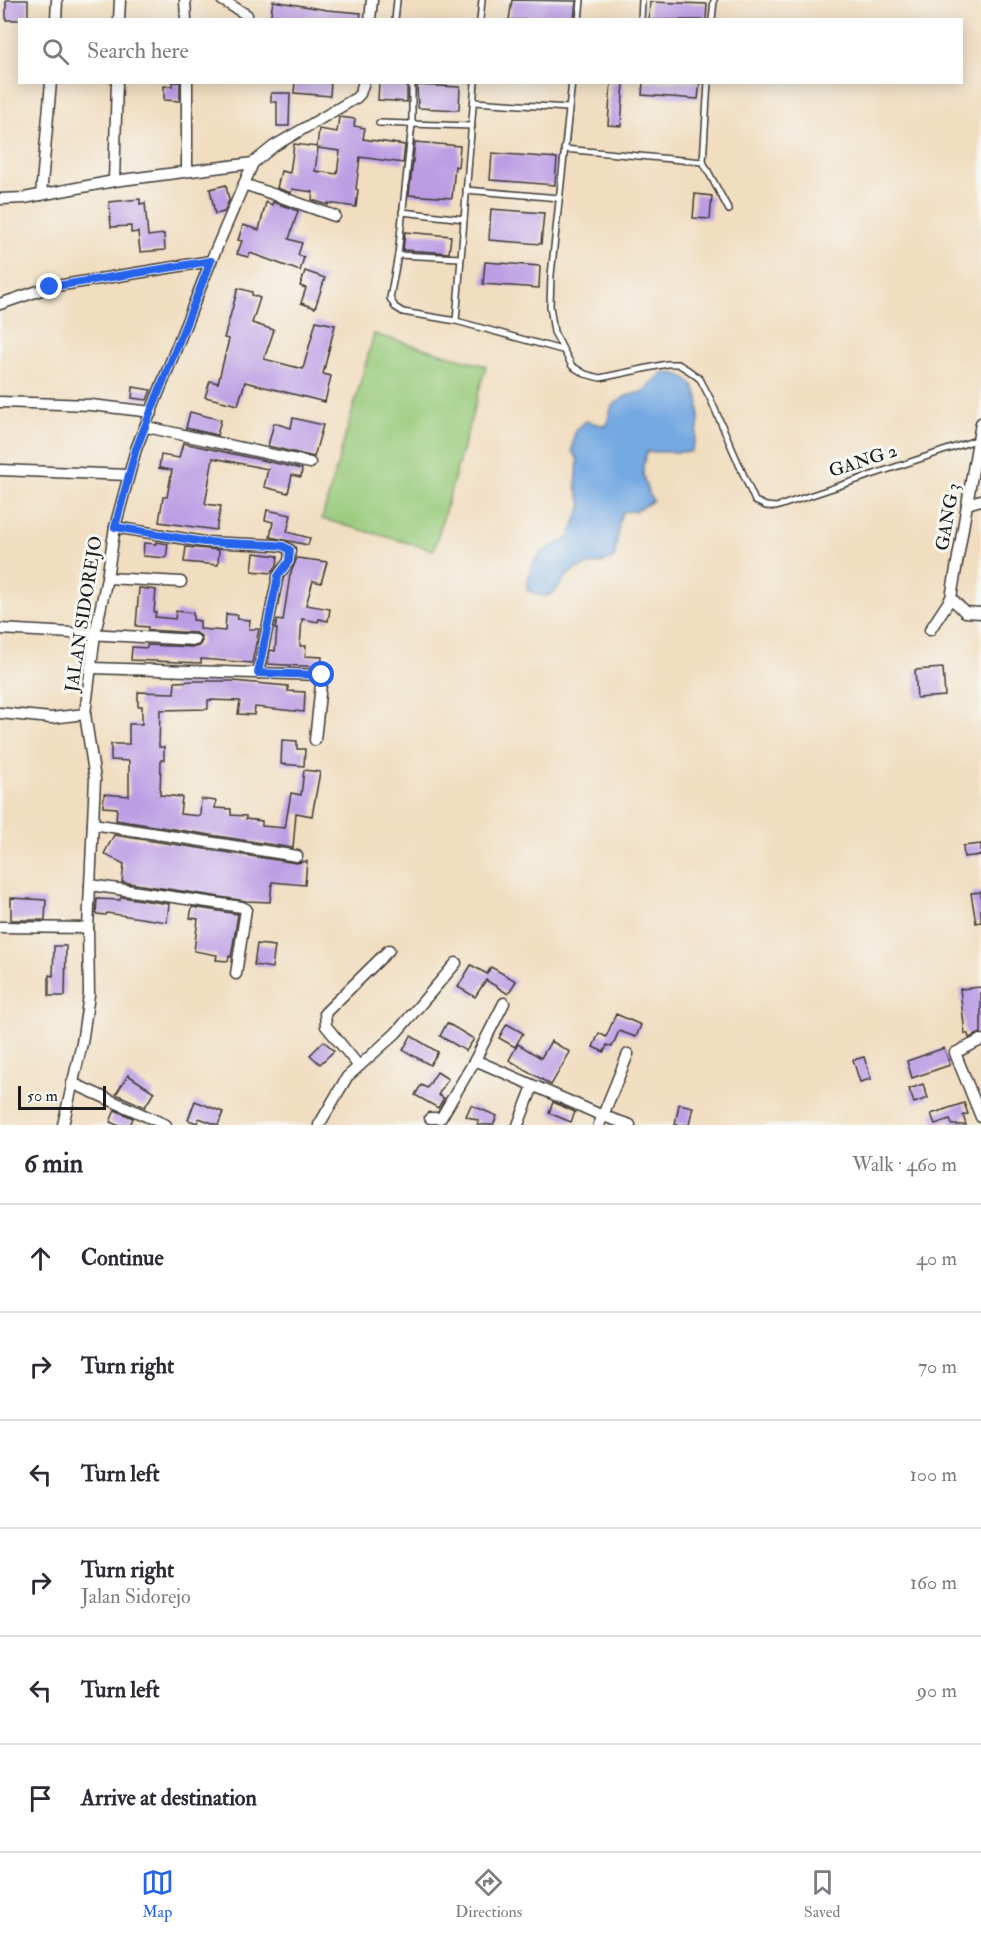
<!DOCTYPE html>
<meta charset="utf-8">
<style>
:root{--surface:#fff;--page:#f2f2f3;--text:#2b2b33;--muted:#7c7c81;--line:#e1e1e2;--accent:#2563eb}
body{margin:0;font-family:"IM FELL Double Pica",serif;background:var(--page);color:var(--text)}
.scale{position:absolute;left:18px;bottom:15px;width:88px;box-sizing:border-box;padding-left:6px;border:3px solid #1c1c1c;border-top:0;font-size:16px;line-height:21px;white-space:nowrap;color:#1c1c1c;-webkit-text-stroke:4px #f6f6f2;paint-order:stroke}
.stop{position:absolute;width:18px;height:18px;margin:-14px;border:4px solid #2563eb;border-radius:50%;background:#fff}
.stop.end{background:#2563eb;border-color:#fff;box-shadow:0 2px 6px #0008}
.list{margin:0;padding:0;list-style:none}
h2{display:flex;justify-content:space-between;align-items:center;height:78px;margin:0;padding:0 24px;font-size:26px}
h2 small{font-size:20px;font-weight:400;color:var(--muted)}
.list li{display:grid;grid-template-columns:39px 1fr auto;gap:18px;align-items:center;box-sizing:border-box;height:108px;padding:0 24px;border-top:2px solid var(--line)}
.list b{display:block;font-size:22px;white-space:nowrap}
.list p{margin:0;font-size:20px;white-space:nowrap;color:var(--muted)}
.list em{font-size:20px;font-style:normal;color:var(--muted)}
.icon{flex:none;width:33px;height:33px;fill:none;stroke:currentColor;stroke-width:2;stroke-linecap:round;stroke-linejoin:round}
.map{position:relative;flex:none;width:981px;height:1125px;overflow:hidden}
.search{position:absolute;background:var(--surface);box-shadow:0 3px 15px #0003;left:18px;right:18px;top:18px;height:66px;display:flex;align-items:center;gap:15px;box-sizing:border-box;padding:0 21px;border-radius:0px;color:var(--muted);font-size:22px}
.sheet{height:726px;background:var(--surface)}
nav{display:flex;justify-content:space-around;align-items:center;box-sizing:border-box;height:84px;border-top:2px solid var(--line);background:var(--surface);font-size:16px;color:var(--muted)}
nav a{display:grid;justify-items:center;gap:3px}
nav .on{color:var(--accent)}
.map>svg:first-child{display:block}
</style>
<div class="map">
<svg width="981" height="1125" viewBox="0 0 981 1125">
<rect width="100%" height="100%" fill="#f6f6f2"/>
<filter id="ink" filterUnits="userSpaceOnUse"><feTurbulence type="fractalNoise" baseFrequency=".0167" numOctaves="2"/><feDisplacementMap in="SourceGraphic" scale="12" xChannelSelector="R" yChannelSelector="G"/><feConvolveMatrix kernelMatrix="1 2 1 2 8 2 1 2 1" color-interpolation-filters="sRGB"/></filter>
<filter id="wash" filterUnits="userSpaceOnUse"><feTurbulence type="fractalNoise" baseFrequency=".008" numOctaves="4" result="noise"/><feDisplacementMap in="SourceGraphic" scale="24" xChannelSelector="R" yChannelSelector="G"/><feGaussianBlur stdDeviation="1.35" result="paint"/><feColorMatrix in="noise" values="0 0 0 0 0 0 0 0 0 0 0 0 0 0 0 0 0 1.4 0 .05"/><feComposite in="paint" operator="in"/></filter>
<g filter="url(#wash)">
<rect width="100%" height="100%" fill="#f1ddbf"/>
<!-- green -->
<path fill="#98ca7a" stroke="#5a734b" stroke-width="1.5" d="M374,334L486,366L434,550L322,519Z"/>
<!-- water -->
<path fill="#74a9e2" stroke="#48627f" stroke-width="1.5" d="M663,373C669,373 677,373 682,376C707,388 700,431 691,452H647C639,470 644,484 653,501L635,511L622,512C617,527 618,543 614,558C600,566 585,563 573,571C563,576 560,591 549,595C542,598 533,593 527,590C531,554 539,553 569,538L582,505L576,487L578,460L572,451L575,430L586,421L606,426L612,406L626,396L642,392Z"/>
<g id="blocks">
<!-- building -->
<g fill="#bc9de4" fill-rule="evenodd">
<rect x="6" y="0" width="22" height="20"/>
<path d="M512,0L576,1L574,20H509Z"/>
<path d="M273,1L327,10L361,13L360,20H270Z"/>
<path d="M650,2L707,4L706,20H649Z"/>
<path d="M172,82H180V101L164,100V86H172Z"/>
<path d="M295,82H331L330,96L294,93Z"/>
<path d="M379,82L407,84V102L378,100Z"/>
<path d="M611,82H624L621,126L608,125Z"/>
<path d="M643,82H700L698,99L642,95Z"/>
<path d="M417,85L460,87L459,110L418,108Z"/>
<path d="M271,93H290L289,126H277V102H271Z"/>
<path d="M339,117L355,119L354,126L365,128L363,139L405,145L403,163L360,157L356,189L358,190L356,207L328,203V205L312,200L313,192L292,189L291,193L277,188L281,171L290,173L294,144L317,147L319,129L337,132ZM318,148L340,151L337,174L315,171Z"/>
<path d="M415,142L460,146L458,167L455,166L452,198L409,195Z"/>
<path d="M492,153L557,158L555,185L490,180Z"/>
<path d="M226,185L229,200L224,212L215,214L210,189Z"/>
<path d="M695,194L712,196L710,219L693,218Z"/>
<path d="M140,199V204L145,203L148,236L164,234L165,250L140,252L138,232L131,233V226L111,227L109,202Z"/>
<path d="M266,202L272,205L273,202L298,211L289,239L302,243L298,255L304,257L300,271L250,253L248,257L237,254L242,241L238,240L243,225L259,230Z"/>
<path d="M491,209L544,213L541,244L489,240Z"/>
<path d="M405,232L451,236L449,253L403,250Z"/>
<path d="M485,262L540,266L539,288L483,284Z"/>
<path d="M305,271L325,278L315,308L301,303L306,288L300,286Z"/>
<path d="M238,288L252,292V295L260,298L252,323L274,330L264,359L303,369L316,321L335,325L323,374L331,376L325,402L245,382L238,405L205,397L210,381L218,383L229,339L224,338Z"/>
<path d="M133,387L151,390L147,400L132,398Z"/>
<path d="M190,412L221,420L217,435L186,428Z"/>
<path d="M293,418L323,425L314,457L268,446L274,423L291,428Z"/>
<path d="M183,443L302,469L301,477L292,475L288,493L264,487L268,469L213,458L205,504L221,506L216,530L159,522L163,497H167L172,470L159,468L161,455L179,458Z"/>
<path d="M267,510L291,515L287,532L310,538L308,545L270,537L273,522L265,520Z"/>
<path d="M156,542L168,544L166,558L143,556L144,543L156,544Z"/>
<path d="M186,547L219,550L218,565L184,562Z"/>
<path d="M254,553L278,556L277,565L271,573L252,571Z"/>
<path d="M297,558L327,562L321,583L313,581L306,605L330,609L328,621L319,619L318,622L302,619L300,646H306L305,656L322,657L321,667L268,664L270,650L275,651L277,629H275L277,620L283,621L290,575Z"/>
<path d="M139,588L156,590L154,612H156L155,617L175,619L176,611L193,613V620L200,621V629L225,631L226,614L238,615L237,619L250,620L249,629H259L252,663L201,659V663L131,660L132,647L147,648V645L195,647L199,646L202,641L201,636L196,633L148,630V627L136,626Z"/>
<path d="M943,668L945,696L917,698L915,670Z"/>
<path d="M195,681H233L288,686V691L305,692L304,712L255,707L254,715L238,714L240,701L208,700V709L160,710L159,747H164V760H161L160,795L182,797L180,814L200,816L201,799L216,801L215,808L231,809V815L246,816V819L262,821V826L285,828L291,793L301,795L304,770L320,772L312,816L296,813L293,848L116,820L117,808L103,807L104,794L129,796V761L111,760V744H129V724H142V706H138V692L174,693L175,682Z"/>
<path d="M282,740L297,741V749H305L304,766L281,764Z"/>
<path d="M114,835L296,863L307,861L305,885L272,882L270,902L246,901L122,882L124,864L104,854Z"/>
<path d="M981,844V855L964,857L963,846Z"/>
<path d="M981,892V922L976,923L971,893Z"/>
<path d="M121,897L169,904L167,922L107,913L106,915L96,914L97,899L120,900Z"/>
<path d="M11,898L46,900L45,920H11Z"/>
<path d="M192,907L238,914L231,957L229,956L228,961L216,960L217,955L194,951L198,919L190,918Z"/>
<path d="M257,944L275,946L272,968L254,965Z"/>
<path d="M54,946H66L65,996H49V975L53,976Z"/>
<path d="M471,965L487,974L491,967L516,981L508,994L486,980L475,997L458,987Z"/>
<path d="M981,987V1033L969,1038L968,1034H965L960,989Z"/>
<path d="M616,1014L641,1025L636,1037L619,1031L612,1047L607,1045L604,1052L593,1047L599,1033L606,1037Z"/>
<path d="M447,1023L474,1039L466,1051L440,1036Z"/>
<path d="M507,1024L523,1033L515,1047L499,1038Z"/>
<path d="M411,1036L438,1052L430,1065L403,1050Z"/>
<path d="M324,1041L334,1051L320,1064L310,1055Z"/>
<path d="M551,1041L570,1052L551,1085L509,1060L518,1044L541,1058Z"/>
<path d="M944,1048L950,1065L912,1078L907,1061Z"/>
<path d="M864,1057L871,1079L860,1082L853,1060Z"/>
<path d="M437,1072L448,1079L438,1095L444,1098L438,1108L415,1095L421,1085L427,1088Z"/>
<path d="M128,1075L154,1092L145,1107L116,1094Z"/>
<path d="M923,1084L928,1098L914,1103L909,1089Z"/>
<path d="M195,1101L223,1112L218,1125L199,1118L197,1123L188,1120Z"/>
<path d="M553,1102L575,1112L571,1122L549,1113Z"/>
<path d="M964,1103L968,1114L963,1115L966,1125H952L950,1119L935,1124L931,1114Z"/>
<path d="M679,1104L693,1107L689,1125H675Z"/>
<path d="M471,1105L497,1116L493,1125H477L479,1121L466,1116Z"/>
<path d="M115,1110L133,1118L130,1125H117L110,1122Z"/>
</g>
</g>
</g>
<g filter="url(#ink)">
<use href="#blocks" fill-opacity="0" stroke="#3c3934" stroke-width="1.5"/>
<g fill="none" stroke-linecap="round" stroke-linejoin="round">
<!-- service casing -->
<g stroke="#3c3934" stroke-width="8">
<g id="service">
<path d="M395,20L397,0"/>
<path d="M480,20L482,0"/>
<path d="M579,20L581,0"/>
<path d="M641,20L642,0"/>
<path d="M712,20L714,0"/>
<path d="M412,82V124L398,255L390,298L395,307L403,312L456,321L562,350"/>
<path d="M572,82L551,275L550,306L554,332L572,366L585,374L600,378L667,364H678L688,370L700,379L710,398L755,501L766,506L776,507L979,439"/>
<path d="M474,102L568,108"/>
<path d="M379,123L472,126"/>
<path d="M564,149L703,162L708,82"/>
<path d="M703,162L729,210"/>
<path d="M466,190L559,198"/>
<path d="M402,212L464,219"/>
<path d="M398,255L461,258"/>
<path d="M456,321L475,82"/>
</g>
</g>
<!-- minor casing -->
<g stroke="#3c3934" stroke-width="13">
<g id="minor">
<path d="M185,0L186,20"/>
<path d="M222,0L247,15"/>
<path d="M56,20L57,0"/>
<path d="M119,20L120,0"/>
<path d="M370,20L372,0"/>
<path d="M187,82V171"/>
<path d="M114,181L117,82"/>
<path d="M244,184L335,216"/>
<path d="M41,195L51,82"/>
<path d="M0,199L24,198L114,181L253,163"/>
<path d="M0,304L50,287L211,261"/>
<path d="M0,402L91,405L152,412"/>
<path d="M981,423L951,598L965,612L981,613"/>
<path d="M147,427L310,463"/>
<path d="M0,470L128,475"/>
<path d="M967,504L981,500"/>
<path d="M115,527L204,542L274,545L283,546L290,550L289,561L278,576L258,673"/>
<path d="M107,578L181,582"/>
<path d="M0,629L195,640"/>
<path d="M930,630L951,598"/>
<path d="M91,668L322,675L315,740"/>
<path d="M0,713L51,718L85,714"/>
<path d="M93,824L297,856"/>
<path d="M90,885L242,907L246,909L236,974"/>
<path d="M0,927L88,928"/>
<path d="M981,1040L955,1053L981,1117"/>
<path d="M475,1060L603,1116L630,1125"/>
<path d="M358,1065L326,1026L325,1013L389,950"/>
<path d="M72,1083L166,1125"/>
<path d="M430,1118H441L475,1060L504,1003"/>
<path d="M63,1125L82,1043L89,995L88,928L95,779L85,714L95,634L107,578L115,527L136,449L211,261L253,163L274,146L356,98L360,94L364,82"/>
<path d="M319,1125L347,1077L396,1033L456,963"/>
<path d="M518,1125L533,1086"/>
<path d="M599,1125L628,1054"/>
</g>
</g>
<!-- service -->
<use href="#service" stroke="#fff" stroke-width="5"/>
<!-- minor -->
<use href="#minor" stroke="#fff" stroke-width="10"/>
</g>
</g>
<g fill="none" stroke-linecap="round" stroke-linejoin="round" filter="url(#ink)">
<!-- route -->
<path stroke="#2563eb" stroke-width="8" d="M50,287L211,261L136,449L115,527L204,542L274,545L283,546L290,550L289,561L278,576L258,673L322,675"/>
</g>
<g text-anchor="middle" dominant-baseline="central" stroke-width="6" stroke-linejoin="round" paint-order="stroke">
<!-- street labels -->
<g font-size="18" fill="#1c1c1c" stroke="#f6f6f2">
<text transform="translate(863 461) rotate(-18)">GANG 2</text>
<text transform="translate(948 517) rotate(-80)">GANG 3</text>
<text transform="translate(84 614) rotate(-81)">JALAN SIDOREJO</text>
</g>
</g>
</svg>
<div class="scale">50 m</div>
<div class="stop" style="left:322px;top:675px"></div>
<div class="stop end" style="left:50px;top:287px"></div>
<div class="search"><svg class="icon" aria-label="search" viewBox="0 0 24 24"><circle cx="10" cy="10" r="6"/><path d="M15 15l6 6"/></svg>Search here</div>
</div>
<section class="sheet">
<h2>6 min<small>Walk · 460 m</small></h2>
<ul class="list">
<li><svg class="icon" aria-label="ahead" viewBox="0 0 24 24"><path d="M12 20V5M6 11l6-6 6 6"/></svg><div><b>Continue</b></div><em>40 m</em></li>
<li><svg class="icon" aria-label="right" viewBox="0 0 24 24"><path d="M7 20v-9h11M14 6l5 5-5 5"/></svg><div><b>Turn right</b></div><em>70 m</em></li>
<li><svg class="icon" aria-label="left" viewBox="0 0 24 24"><path d="M17 20v-9H6M10 6l-5 5 5 5"/></svg><div><b>Turn left</b></div><em>100 m</em></li>
<li><svg class="icon" aria-label="right" viewBox="0 0 24 24"><path d="M7 20v-9h11M14 6l5 5-5 5"/></svg><div><b>Turn right</b><p>Jalan Sidorejo</p></div><em>160 m</em></li>
<li><svg class="icon" aria-label="left" viewBox="0 0 24 24"><path d="M17 20v-9H6M10 6l-5 5 5 5"/></svg><div><b>Turn left</b></div><em>90 m</em></li>
<li><svg class="icon" aria-label="arrive" viewBox="0 0 24 24"><path d="M6 21V4h12l-3 4 3 4H6"/></svg><div><b>Arrive at destination</b></div></li>
</ul>
</section>
<nav>
<a class="on"><svg class="icon" aria-label="map" viewBox="0 0 24 24"><path d="M3 6l6-2 6 2 6-2v14l-6 2-6-2-6 2zM9 4v14M15 6v14"/></svg>Map</a>
<a><svg class="icon" aria-label="directions" viewBox="0 0 24 24"><path d="M12 3l9 9-9 9-9-9zM9 14v-3h6M13 9l2 2-2 2"/></svg>Directions</a>
<a><svg class="icon" aria-label="saved" viewBox="0 0 24 24"><path d="M7 4h10v16l-5-4-5 4z"/></svg>Saved</a>
</nav>
